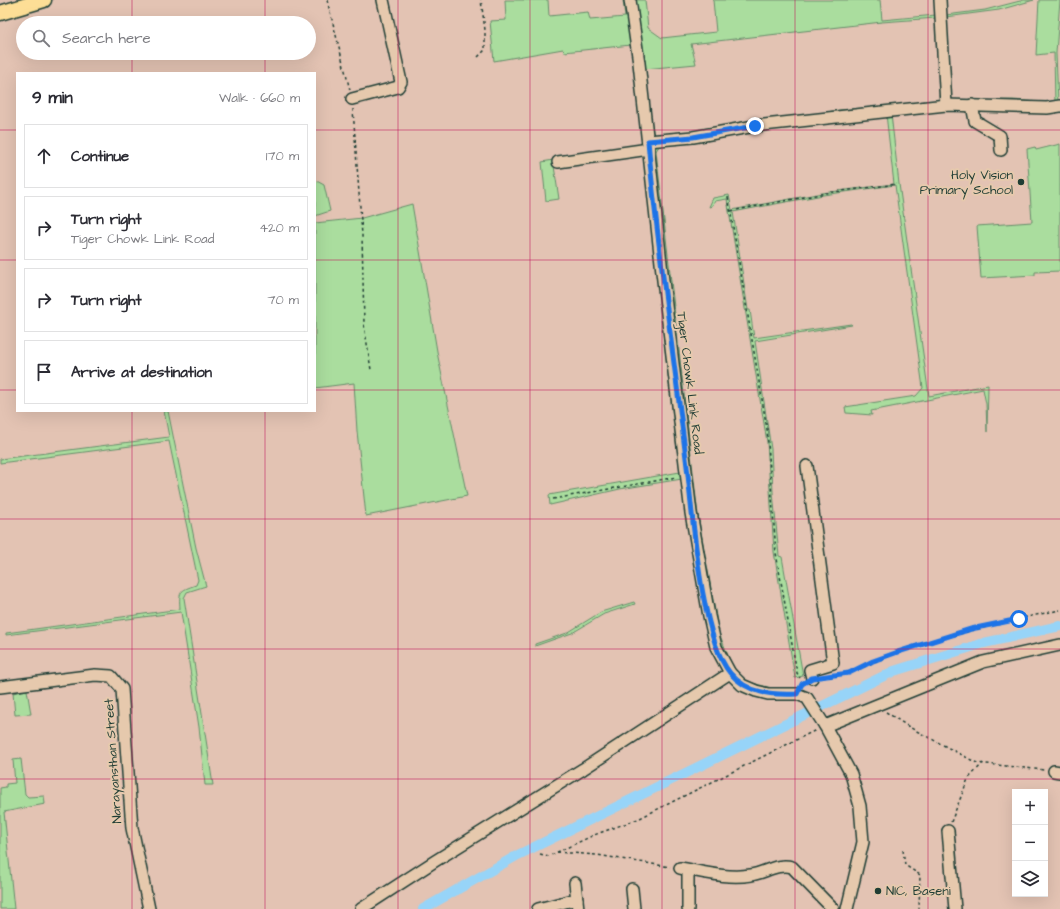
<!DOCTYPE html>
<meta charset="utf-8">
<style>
:root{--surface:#fff;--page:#f7f7f7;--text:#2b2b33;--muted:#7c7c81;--line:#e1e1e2}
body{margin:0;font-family:"Architects Daughter",sans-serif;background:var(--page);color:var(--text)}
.controls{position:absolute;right:12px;bottom:12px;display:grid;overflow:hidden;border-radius:0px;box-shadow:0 4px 16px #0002}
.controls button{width:36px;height:36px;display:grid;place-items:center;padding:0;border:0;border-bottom:1px solid var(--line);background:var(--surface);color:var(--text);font:20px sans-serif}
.stop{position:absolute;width:12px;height:12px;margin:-9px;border:3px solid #1a73e8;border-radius:50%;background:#fff}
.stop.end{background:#1a73e8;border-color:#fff;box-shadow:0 1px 4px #0008}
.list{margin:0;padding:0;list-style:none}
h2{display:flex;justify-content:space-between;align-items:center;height:52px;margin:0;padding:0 16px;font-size:17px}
h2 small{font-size:13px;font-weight:400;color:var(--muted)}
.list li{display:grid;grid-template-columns:26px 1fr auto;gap:12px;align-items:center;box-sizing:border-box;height:64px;margin:0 8px 8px;padding:0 8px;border:1px solid var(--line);border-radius:0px}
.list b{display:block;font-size:15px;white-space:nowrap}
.list p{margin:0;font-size:13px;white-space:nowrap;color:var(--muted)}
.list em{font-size:13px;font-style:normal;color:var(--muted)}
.icon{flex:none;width:22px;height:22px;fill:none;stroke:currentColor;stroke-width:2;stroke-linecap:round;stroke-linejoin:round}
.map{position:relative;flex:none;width:1060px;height:909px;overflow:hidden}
.search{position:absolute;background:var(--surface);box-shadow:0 4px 16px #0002;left:16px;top:16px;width:300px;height:44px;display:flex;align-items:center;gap:10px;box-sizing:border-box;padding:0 14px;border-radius:22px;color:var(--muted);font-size:15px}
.panel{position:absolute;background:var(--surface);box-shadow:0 4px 16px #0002;left:16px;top:72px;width:300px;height:340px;border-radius:0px}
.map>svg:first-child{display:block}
</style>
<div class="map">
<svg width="1060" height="909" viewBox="0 0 1060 909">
<rect width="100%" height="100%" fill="#e3c3b3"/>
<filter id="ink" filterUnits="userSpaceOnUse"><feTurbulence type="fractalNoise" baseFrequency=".025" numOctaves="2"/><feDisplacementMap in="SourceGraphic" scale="8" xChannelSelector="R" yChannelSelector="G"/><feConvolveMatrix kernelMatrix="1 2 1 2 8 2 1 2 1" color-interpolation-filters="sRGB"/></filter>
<g filter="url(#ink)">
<!-- green -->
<g fill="#aadd9e" stroke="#648d69" fill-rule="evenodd">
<path d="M505,0H548L549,16L588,12L590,20L625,17L623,0H626L647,156L655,244L682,479L620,489L550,505L549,495L680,472C661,330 649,187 631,45L564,52L563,49L494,61L490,21L506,20Z"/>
<path d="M634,0H645L648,28L662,38L716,32L713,0H880L882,20L936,15L935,0H938L942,100L937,104L837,113L676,137H655L651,131ZM936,18L942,96L936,102L839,110L681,135L655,136L653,132L644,69L696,64L691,44L882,22Z"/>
<path d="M942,0H945L946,15L985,10L1024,0H1034L999,10L946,17L951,99L954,101L1013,100L1055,103L1054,53L1036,55L1039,0H1060L1056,53L1058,103H1060V105L1045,106L950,101L947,96Z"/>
<path d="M886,114H891L899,184L929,396L988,385L987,432L986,404L983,389L871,411L872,415L846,413L845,407L916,396L923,388L895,185L823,195L733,212L748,310H750L754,338L851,324L852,325L755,341L771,449L773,492L779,556L782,557L803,676L795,678L774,552L767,442L727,199L715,201L712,206L709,207L713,198L729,195L732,210L822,193L894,184Z"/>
<path d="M691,142L659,146L656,151L698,515L719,633L734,670L748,682L776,689L777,691L749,684L738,677L722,653L697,528L653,153L654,146Z"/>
<path d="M1060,144V271L1035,272V275L981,278L977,226L1032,222L1027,149L1035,147L1036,150Z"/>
<path d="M593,153L565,164L554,166L559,199L546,201L542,162Z"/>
<path d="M315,180L324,185L330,211L315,216Z"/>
<path d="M412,204L438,357L467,496L366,516L357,431L354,383L315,388V223L362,218Z"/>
<path d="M164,411H168L196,548L206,586L187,592L184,598L213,785H205L199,727L181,612L6,635V633L180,609C179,591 179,591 196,585L198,580L169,441L0,463V459L169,437Z"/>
<path d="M634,602L635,604L604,614L572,633L535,646V644L567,633L601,612Z"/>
<path d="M27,690L31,714L15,715L13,693Z"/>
<path d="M21,759L25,794L28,797L44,796L45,804L4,812L14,909H0V788L6,787V784L15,783L13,760Z"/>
</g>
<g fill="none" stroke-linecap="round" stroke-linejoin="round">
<!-- canal -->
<path stroke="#97d4f8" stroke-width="10" d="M423,909L518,855L894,671L984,643L1060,626"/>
<!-- minor casing -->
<g stroke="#1f3d34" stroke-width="14">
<g id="minor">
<path d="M630,0L639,63L662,272L691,513L709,616L716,647L730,673L742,685L756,691L768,694H797L807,698L825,726L851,774L860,806L863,842L847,909"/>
<path d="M940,0L946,105"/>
<path d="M352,99L398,87L401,82L383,0"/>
<path d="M972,105L975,121L1000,136L1001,150"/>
<path d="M648,141L693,137L755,126L946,105L1047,108L1060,106"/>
<path d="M558,162L649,149"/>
<path d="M807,466L833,663L810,670L812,678"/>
<path d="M0,687L95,675L111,676L122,689L132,828L149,909"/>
<path d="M825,726L983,662L1060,645"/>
<path d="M1054,771L1060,772"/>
<path d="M948,831L955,909"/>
<path d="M680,868C703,872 727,879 751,875C765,873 777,863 792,867L833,909"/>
<path d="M688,870V909"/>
<path d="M575,883L578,909"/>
<path d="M632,889L634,909"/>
<path d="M361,909L435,861L583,769L730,673"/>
<path d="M538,909L577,899"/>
</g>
</g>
<!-- major casing -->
<g stroke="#1f3d34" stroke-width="17">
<path id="major" d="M0,13L44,0"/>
</g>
<!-- path -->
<g stroke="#1f3d34" stroke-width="1.5" stroke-dasharray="3 3" stroke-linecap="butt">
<path d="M327,0L350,90"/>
<path d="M478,57L485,50V30L481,0"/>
<path d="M353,109L362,235L364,324L371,370"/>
<path d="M728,197L767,429L776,553L797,673L800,678"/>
<path d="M731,211L826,193L897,184"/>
<path d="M553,499L677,477"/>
<path d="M823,677C851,676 874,660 900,651C953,634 1006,621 1060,610"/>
<path d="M886,712L909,727L977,763L1044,770"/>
<path d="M951,822L968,779L983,763"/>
<path d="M903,850L905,865L920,875L919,909"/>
<path d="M557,852L597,855L670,867"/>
<path d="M540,854L549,856L594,835L638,819L816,730"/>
</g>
<!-- minor -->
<use href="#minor" stroke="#e6c9ad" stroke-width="11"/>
<!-- major -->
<use href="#major" stroke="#fdde96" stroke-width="14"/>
</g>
</g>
<g fill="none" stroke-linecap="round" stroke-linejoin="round" filter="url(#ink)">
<!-- route -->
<path stroke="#1a73e8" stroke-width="5" d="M755,126L693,137L648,141C658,253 675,364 688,475C693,521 702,640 730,673C748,694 771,695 797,694L802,684L812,678L849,673L873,661L898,652L971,629L1019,619"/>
</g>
<!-- grid -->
<path fill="none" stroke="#c2185b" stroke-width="1" stroke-opacity="0.55" d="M132,0V23M265,0V23M398,0V909M530,0V909M662,0V909M795,0V909M928,0V909M132,53V73M265,53V73M0,130H17M315,130H1060M0,260H17M315,260H1060M0,390H17M315,390H1060M132,411V909M265,411V909M0,519H1060M0,649H1060M0,779H1060"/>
<!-- markers -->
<g fill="#1f3d34" stroke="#e6c9ad" stroke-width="1.5">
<circle cx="1021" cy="182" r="4"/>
<circle cx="878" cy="891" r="4"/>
</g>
<g text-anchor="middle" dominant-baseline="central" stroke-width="4" stroke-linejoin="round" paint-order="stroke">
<!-- poi labels -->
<g font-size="13" fill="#1f3d34" stroke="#e6c9ad" text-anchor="end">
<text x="1013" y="175">Holy Vision<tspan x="1013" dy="15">Primary School</tspan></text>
<text x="886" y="891" text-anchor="start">NIC, Baseni</text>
</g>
<!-- street labels -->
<g font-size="13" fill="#1f3d34" stroke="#e6c9ad">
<text transform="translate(690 383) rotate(83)">Tiger Chowk Link Road</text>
<text transform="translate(113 761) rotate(-94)">Narayansthan Street</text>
</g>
</g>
</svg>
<div class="controls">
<button>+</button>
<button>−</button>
<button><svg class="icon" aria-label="layers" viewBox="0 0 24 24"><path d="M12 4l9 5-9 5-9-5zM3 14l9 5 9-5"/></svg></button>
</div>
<div class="stop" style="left:1019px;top:619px"></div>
<div class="stop end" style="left:755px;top:126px"></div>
<div class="search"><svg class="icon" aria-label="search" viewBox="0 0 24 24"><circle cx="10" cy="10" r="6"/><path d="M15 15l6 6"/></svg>Search here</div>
<section class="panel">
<h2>9 min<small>Walk · 660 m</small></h2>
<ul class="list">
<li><svg class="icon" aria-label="ahead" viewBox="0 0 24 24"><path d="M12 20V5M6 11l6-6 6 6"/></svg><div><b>Continue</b></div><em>170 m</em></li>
<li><svg class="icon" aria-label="right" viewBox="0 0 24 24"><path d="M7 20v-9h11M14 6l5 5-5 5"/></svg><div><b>Turn right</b><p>Tiger Chowk Link Road</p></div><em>420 m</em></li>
<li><svg class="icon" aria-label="right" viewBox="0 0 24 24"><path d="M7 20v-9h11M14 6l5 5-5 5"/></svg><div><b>Turn right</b></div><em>70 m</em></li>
<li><svg class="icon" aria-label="arrive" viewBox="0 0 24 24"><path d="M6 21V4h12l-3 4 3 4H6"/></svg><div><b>Arrive at destination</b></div></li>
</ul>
</section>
</div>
